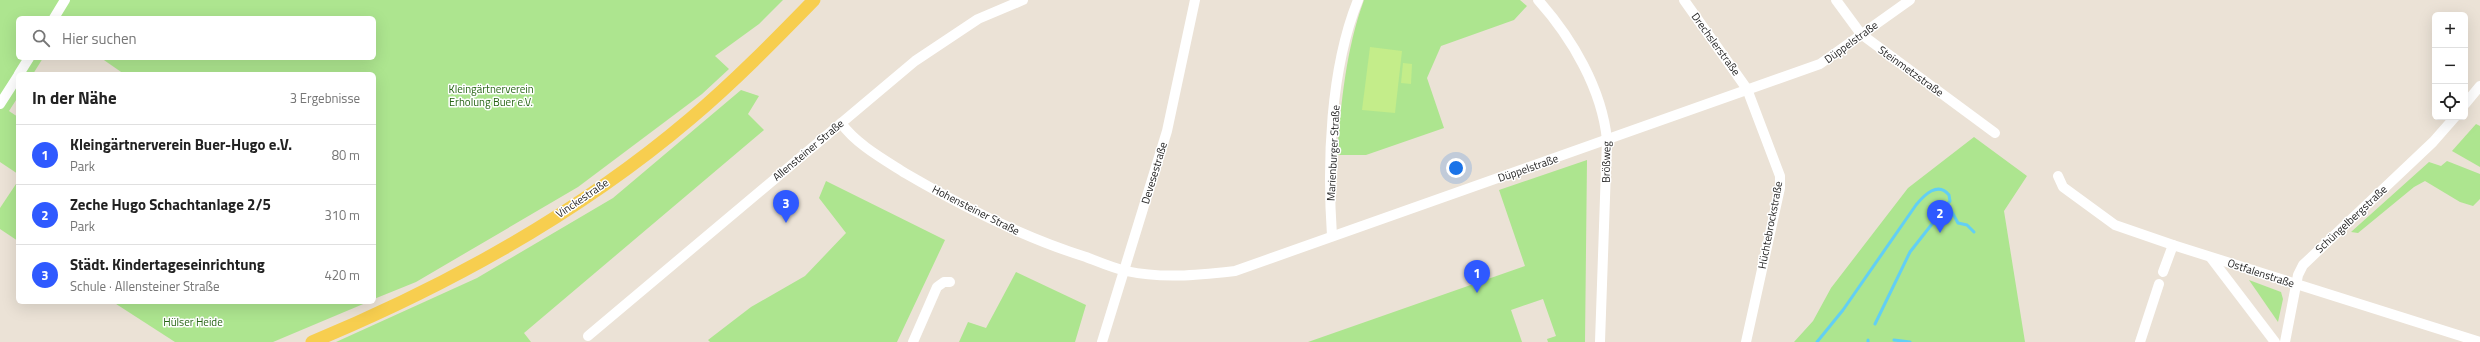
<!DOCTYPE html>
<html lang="de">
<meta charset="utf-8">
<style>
:root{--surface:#fff;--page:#f2f2f2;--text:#222;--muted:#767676;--line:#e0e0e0;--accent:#2f59ff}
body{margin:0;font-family:"Titillium Web",sans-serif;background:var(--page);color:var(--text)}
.controls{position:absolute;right:12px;top:12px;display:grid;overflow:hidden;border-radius:6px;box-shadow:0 4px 16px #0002}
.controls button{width:36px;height:36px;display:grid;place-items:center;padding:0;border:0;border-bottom:1px solid var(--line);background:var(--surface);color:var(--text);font:20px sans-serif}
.you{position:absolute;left:1456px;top:168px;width:14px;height:14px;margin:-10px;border:3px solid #fff;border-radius:50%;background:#1a73e8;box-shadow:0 0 0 6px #1a73e833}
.badge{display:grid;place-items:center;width:26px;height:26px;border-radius:50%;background:var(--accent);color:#fff;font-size:13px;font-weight:700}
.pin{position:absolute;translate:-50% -33px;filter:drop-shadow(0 1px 2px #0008)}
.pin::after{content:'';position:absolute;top:21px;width:14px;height:12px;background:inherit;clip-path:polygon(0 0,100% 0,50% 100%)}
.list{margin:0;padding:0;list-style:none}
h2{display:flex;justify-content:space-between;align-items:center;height:52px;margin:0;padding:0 16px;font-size:17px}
h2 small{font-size:13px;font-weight:400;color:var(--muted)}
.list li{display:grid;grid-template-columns:26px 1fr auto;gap:12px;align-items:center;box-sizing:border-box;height:60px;padding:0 16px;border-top:1px solid var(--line)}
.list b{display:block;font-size:15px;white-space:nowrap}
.list p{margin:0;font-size:13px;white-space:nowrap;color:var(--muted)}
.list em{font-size:13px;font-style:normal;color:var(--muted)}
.icon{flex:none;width:22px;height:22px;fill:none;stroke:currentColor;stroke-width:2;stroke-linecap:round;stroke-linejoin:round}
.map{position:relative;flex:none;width:2480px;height:342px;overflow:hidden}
.search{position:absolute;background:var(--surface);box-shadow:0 4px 16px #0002;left:16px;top:16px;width:360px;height:44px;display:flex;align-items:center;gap:10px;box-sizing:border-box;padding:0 14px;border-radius:6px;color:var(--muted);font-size:15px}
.panel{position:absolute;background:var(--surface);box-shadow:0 4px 16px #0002;left:16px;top:72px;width:360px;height:232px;border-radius:6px}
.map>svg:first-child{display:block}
</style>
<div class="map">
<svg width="2480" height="342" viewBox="0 0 2480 342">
<rect width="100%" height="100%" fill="#ebe2d6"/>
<!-- green -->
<g fill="#ade58f">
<path d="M0,0H783L759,24L715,56L729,69L702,94L578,187L416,282L374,299V74H124L101,58H374V18H18V58H43L33,74H18V97L9,111L18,117V174L0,162Z"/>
<path d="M1364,0H1520L1527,6L1514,20L1441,46L1427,78L1444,128L1366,155H1337C1341,103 1346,49 1364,0Z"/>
<path d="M741,90L759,96L748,114L764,130L524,333L531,342H336L477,278L613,198Z"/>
<path d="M2476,124L2480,126V167L2452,151Z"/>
<path d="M1974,137L2027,176L2004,211L2025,342H1794L1813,321L1831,288L1908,188Z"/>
<path d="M1587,160L1585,342H1548L1547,339L1556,336L1543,299L1511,310L1522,342H1308L1525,266L1499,190Z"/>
<path d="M2447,161L2480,174V199L2473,206L2460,202L2425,181L2414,187L2358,233L2351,232L2429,162L2441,166Z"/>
<path d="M18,181V241L0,229V208Z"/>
<path d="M826,181L945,240L897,342H710L708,340L751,307L805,276L846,233L819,198Z"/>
<path d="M1016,272L1086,305L1075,342H959L968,322L986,328Z"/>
<path d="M2249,280L2281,292L2283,299L2278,322Z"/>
<path d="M113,302H368L273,342H175Z"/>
</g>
<!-- pitch -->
<g fill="#c4ed8a">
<path d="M1370,47L1402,51L1395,113L1362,110Z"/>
<path d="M1403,63L1412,64L1411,84L1401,83Z"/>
</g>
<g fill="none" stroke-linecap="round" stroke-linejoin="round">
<!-- stream -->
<g stroke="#62cff4" stroke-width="3">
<path d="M1952,212L1958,223L1967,225L1974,232"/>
<path d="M1894,340L1910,342"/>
<path d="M1817,342L1843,310L1916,205C1924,195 1938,181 1949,195L1950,201L1910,252L1875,324"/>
<path d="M1868,342V340"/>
</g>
<!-- minor -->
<g stroke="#fff" stroke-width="10">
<path d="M1538,0C1572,38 1602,89 1607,140L1600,342"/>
<path d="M1684,0L1747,89L1780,176V188L1746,342"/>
<path d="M1836,0L1861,34L1995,133"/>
<path d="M54,18L65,0"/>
<path d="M19,74L29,58"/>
<path d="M0,104L18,76"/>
<path d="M2465,104L2480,86"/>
<path d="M841,123C856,144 883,159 905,173C963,207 1022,237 1086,257C1099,262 1113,268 1126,271C1163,279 1198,275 1235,271L1820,64L1910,0"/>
<path d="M2058,176L2063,187L2115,225L2173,245L2480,342"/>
<path d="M1332,236C1327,163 1330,69 1358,0"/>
<path d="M2211,258L2275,342"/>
<path d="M2163,272L2173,245"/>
<path d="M588,336L915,61L978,19L1023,0"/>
<path d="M913,342L937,287L944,282H950"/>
<path d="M1102,342L1167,131L1195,0"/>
<path d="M2140,342L2159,284"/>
<path d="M2285,342L2298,275L2303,265L2433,142L2455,117"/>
</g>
<!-- major -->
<path stroke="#f7ce4f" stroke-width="13" d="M312,342C447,286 578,214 690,119C734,82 774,41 814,0"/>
</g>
<g text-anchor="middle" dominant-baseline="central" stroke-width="3" stroke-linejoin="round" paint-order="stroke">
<!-- street labels -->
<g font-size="11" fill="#262626" stroke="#fff">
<text transform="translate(1851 42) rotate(-36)">Düppelstraße</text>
<text transform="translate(1716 44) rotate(54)">Drechslerstraße</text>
<text transform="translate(1911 71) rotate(36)">Steinmetzstraße</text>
<text transform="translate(808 150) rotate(-40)">Allensteiner Straße</text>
<text transform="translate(1333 153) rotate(-87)">Marienburger Straße</text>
<text transform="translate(1606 162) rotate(-89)">Brößweg</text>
<text transform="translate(1528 168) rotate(-19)">Düppelstraße</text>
<text transform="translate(1154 173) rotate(-73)">Devesestraße</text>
<text transform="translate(582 198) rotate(-34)">Vinckestraße</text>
<text transform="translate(976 210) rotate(27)">Hohensteiner Straße</text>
<text transform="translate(2351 219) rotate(-43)">Schüngelbergstraße</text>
<text transform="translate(1770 225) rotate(-79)">Hüchtebrockstraße</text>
<text transform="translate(2261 273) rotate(18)">Ostfalenstraße</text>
</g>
<!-- park labels -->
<g font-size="11" fill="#276515" stroke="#fff">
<text x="491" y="89">Kleingärtnerverein<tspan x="491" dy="13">Erholung Buer e.V.</tspan></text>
<text x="193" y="322">Hülser Heide</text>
</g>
</g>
</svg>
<div class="controls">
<button>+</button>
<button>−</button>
<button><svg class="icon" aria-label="locate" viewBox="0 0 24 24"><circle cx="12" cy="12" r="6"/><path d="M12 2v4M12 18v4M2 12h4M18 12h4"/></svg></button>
</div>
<div class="you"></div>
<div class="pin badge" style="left:1477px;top:293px">1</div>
<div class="pin badge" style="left:1940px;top:233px">2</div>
<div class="pin badge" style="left:786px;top:223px">3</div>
<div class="search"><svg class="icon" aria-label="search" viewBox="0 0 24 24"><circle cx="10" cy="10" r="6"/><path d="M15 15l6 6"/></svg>Hier suchen</div>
<section class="panel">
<h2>In der Nähe<small>3 Ergebnisse</small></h2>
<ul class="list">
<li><span class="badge">1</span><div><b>Kleingärtnerverein Buer-Hugo e.V.</b><p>Park</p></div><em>80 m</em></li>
<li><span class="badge">2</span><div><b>Zeche Hugo Schachtanlage 2/5</b><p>Park</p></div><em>310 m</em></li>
<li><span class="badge">3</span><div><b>Städt. Kindertageseinrichtung</b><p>Schule · Allensteiner Straße</p></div><em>420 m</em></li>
</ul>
</section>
</div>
